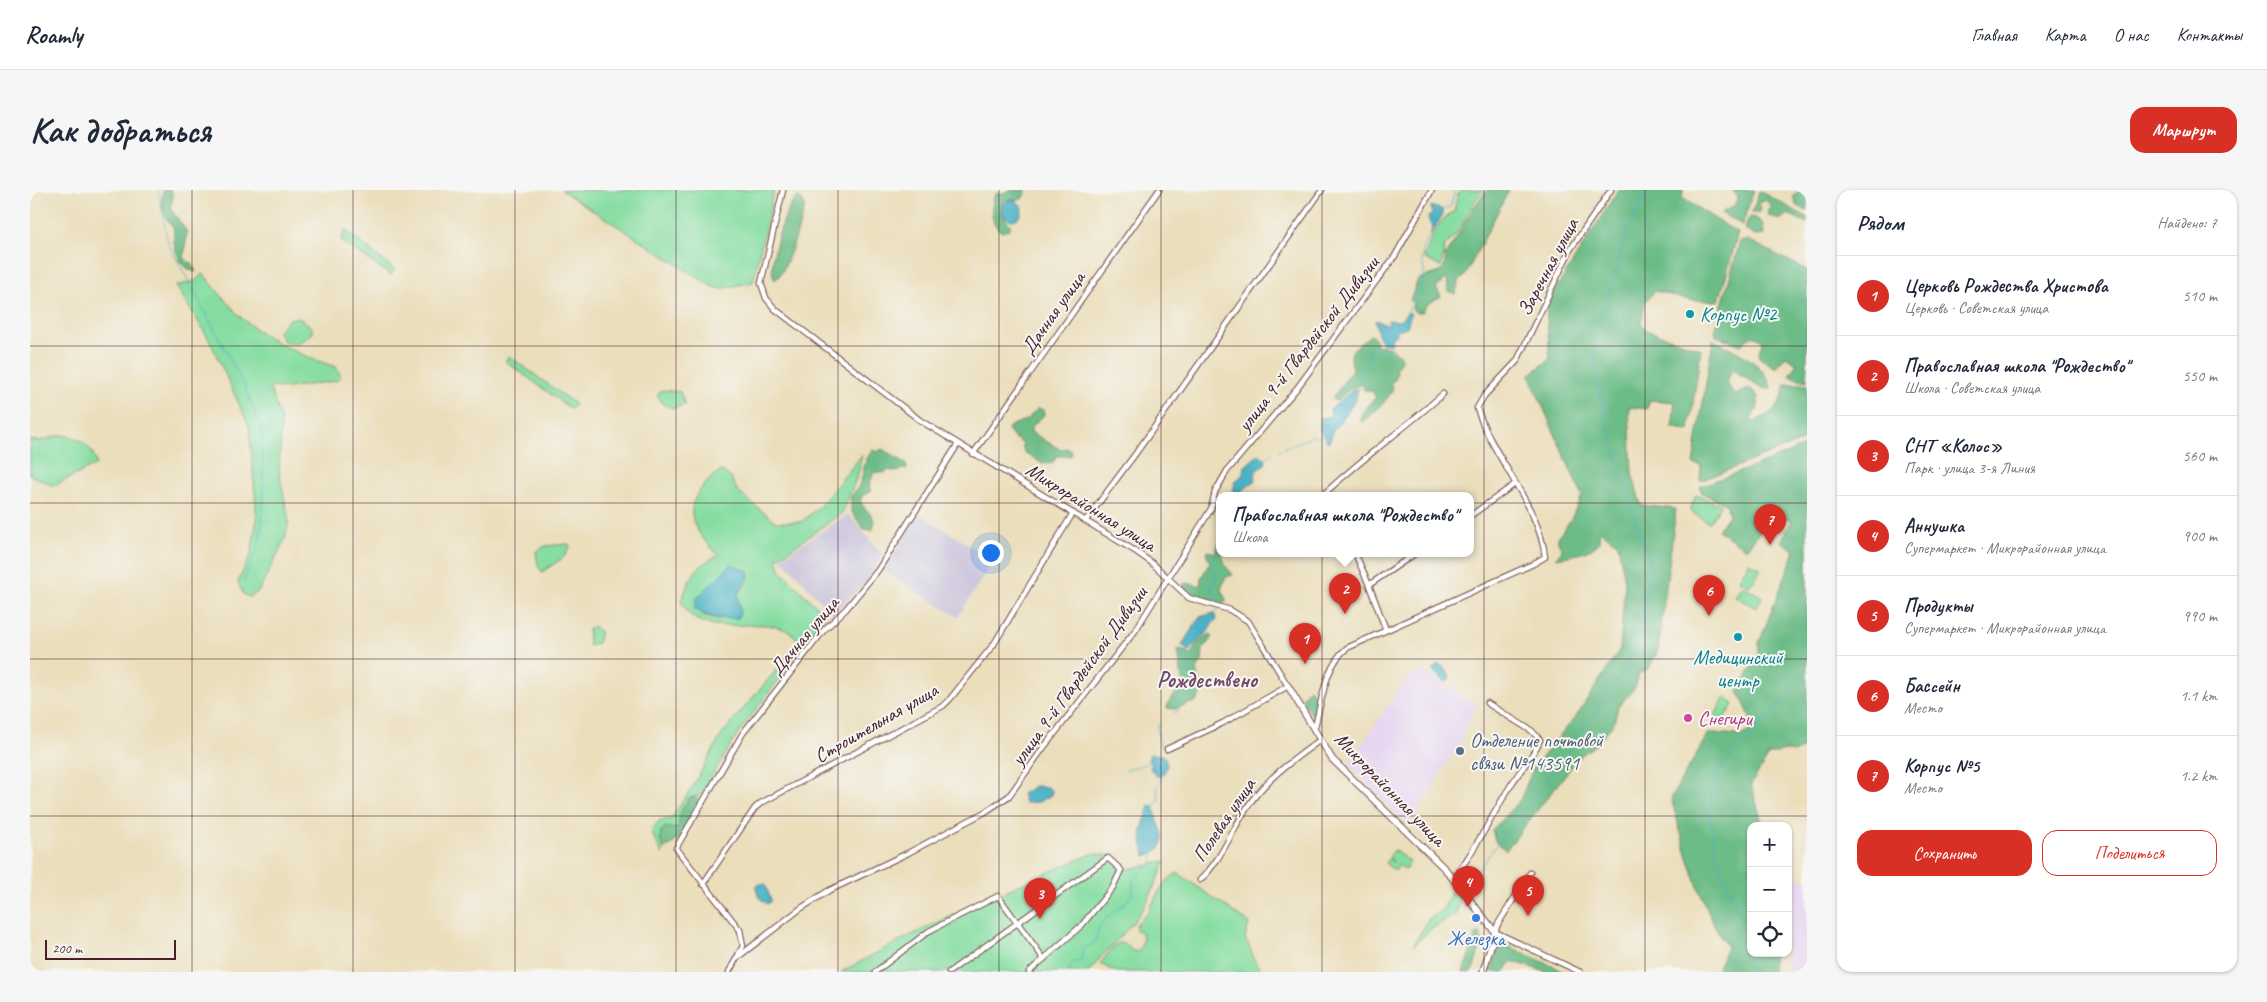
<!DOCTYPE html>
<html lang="ru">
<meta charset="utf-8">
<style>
:root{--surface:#fff;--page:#f6f6f7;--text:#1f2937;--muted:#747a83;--line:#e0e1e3;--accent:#d93025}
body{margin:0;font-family:Caveat,sans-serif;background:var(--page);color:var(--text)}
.controls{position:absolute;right:15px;bottom:15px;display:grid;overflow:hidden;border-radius:10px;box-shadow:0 1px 4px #0004}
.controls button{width:45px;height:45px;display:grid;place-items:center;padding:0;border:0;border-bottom:1px solid var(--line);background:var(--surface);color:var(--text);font:25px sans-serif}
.scale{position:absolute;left:15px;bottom:12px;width:131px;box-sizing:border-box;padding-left:5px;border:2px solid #4a1f2b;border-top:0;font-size:14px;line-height:18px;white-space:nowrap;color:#4a1f2b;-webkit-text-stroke:4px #f6f6f2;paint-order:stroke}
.you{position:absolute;left:960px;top:362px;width:18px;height:18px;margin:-12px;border:4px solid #fff;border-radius:50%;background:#1a73e8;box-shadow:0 0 0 8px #1a73e833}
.badge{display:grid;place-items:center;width:32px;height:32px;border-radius:50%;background:var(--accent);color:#fff;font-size:16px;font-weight:700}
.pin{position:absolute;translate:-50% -41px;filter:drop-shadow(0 1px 2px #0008)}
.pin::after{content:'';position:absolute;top:26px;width:18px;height:15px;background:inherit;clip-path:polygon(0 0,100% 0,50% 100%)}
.popup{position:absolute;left:1186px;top:302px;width:258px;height:65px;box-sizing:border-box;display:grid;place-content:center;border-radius:10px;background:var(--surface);filter:drop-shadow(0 1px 4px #0005);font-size:16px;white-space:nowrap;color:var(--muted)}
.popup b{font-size:19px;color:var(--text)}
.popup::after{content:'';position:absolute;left:50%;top:100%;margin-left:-10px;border:10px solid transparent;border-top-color:var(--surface)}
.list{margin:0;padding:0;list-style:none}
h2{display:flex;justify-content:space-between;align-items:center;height:65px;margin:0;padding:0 20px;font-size:21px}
h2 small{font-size:16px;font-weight:400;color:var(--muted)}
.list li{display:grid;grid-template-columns:32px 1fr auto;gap:15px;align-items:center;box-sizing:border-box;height:80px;padding:0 20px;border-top:1px solid var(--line)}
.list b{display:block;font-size:19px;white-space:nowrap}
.list p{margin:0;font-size:16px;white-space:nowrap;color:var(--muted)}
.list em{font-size:16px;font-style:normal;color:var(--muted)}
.actions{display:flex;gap:10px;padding:15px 20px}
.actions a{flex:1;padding:11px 0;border:1px solid var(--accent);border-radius:15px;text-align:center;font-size:18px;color:var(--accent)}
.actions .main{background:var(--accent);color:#fff}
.icon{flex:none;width:28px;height:28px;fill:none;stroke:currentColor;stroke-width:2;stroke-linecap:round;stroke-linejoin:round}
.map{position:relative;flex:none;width:1777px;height:782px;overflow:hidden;border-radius:15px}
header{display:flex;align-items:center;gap:30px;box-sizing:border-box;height:70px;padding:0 25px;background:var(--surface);border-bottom:1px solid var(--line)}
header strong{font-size:24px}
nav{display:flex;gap:28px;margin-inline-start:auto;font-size:18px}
.intro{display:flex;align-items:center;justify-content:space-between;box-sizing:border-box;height:120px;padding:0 30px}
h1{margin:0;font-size:35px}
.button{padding:12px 22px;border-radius:15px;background:var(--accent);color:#fff;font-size:18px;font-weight:700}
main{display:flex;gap:30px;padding:0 30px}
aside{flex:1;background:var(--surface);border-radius:15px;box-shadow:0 1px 4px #0004}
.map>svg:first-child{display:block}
</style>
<header>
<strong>Roamly</strong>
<nav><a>Главная</a><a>Карта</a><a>О нас</a><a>Контакты</a></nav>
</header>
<div class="intro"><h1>Как добраться</h1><a class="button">Маршрут</a></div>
<main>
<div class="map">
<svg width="1777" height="782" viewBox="0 0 1777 782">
<rect width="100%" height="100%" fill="#f6f6f2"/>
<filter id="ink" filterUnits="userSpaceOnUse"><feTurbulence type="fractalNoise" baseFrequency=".02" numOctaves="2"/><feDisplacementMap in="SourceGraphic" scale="10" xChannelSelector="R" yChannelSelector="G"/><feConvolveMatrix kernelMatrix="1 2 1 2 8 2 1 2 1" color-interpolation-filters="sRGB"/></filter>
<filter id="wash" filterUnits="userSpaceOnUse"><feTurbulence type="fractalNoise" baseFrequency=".0096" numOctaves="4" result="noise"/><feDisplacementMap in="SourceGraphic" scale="20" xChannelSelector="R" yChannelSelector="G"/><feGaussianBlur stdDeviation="1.12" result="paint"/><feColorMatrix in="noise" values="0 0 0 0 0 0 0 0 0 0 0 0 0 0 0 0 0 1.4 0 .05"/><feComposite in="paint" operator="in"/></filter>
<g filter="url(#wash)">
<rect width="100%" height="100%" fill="#ebdebb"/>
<!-- built -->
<g fill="#e5d3f1">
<path d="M1393,480L1447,516L1431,544L1434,546L1379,635L1318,575L1373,493Z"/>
<path d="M1765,685L1777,691V782H1757L1758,688Z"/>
</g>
<!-- industrial -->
<g fill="#c7c0d9">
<path d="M818,324L853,365L838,390L803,424L751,368Z"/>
<path d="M889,324L963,370L928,427L854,381Z"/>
</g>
<!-- green -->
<g fill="#85dda1" stroke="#687e66" fill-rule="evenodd">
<path d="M531,0H744L723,92L690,99L681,96Z"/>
<path d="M1431,0H1453C1438,17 1434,41 1415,55L1411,77L1394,68C1400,52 1407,28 1424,22L1427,7Z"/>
<path d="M315,40L365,80L361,85L311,51Z"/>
<path d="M173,83C183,96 194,109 205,121C228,147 274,167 306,177L311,186L306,191L257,198L242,197L240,199L251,230L249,282L259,331L255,349L229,401L219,407L213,404L208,392L221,364L227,329L219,236L179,149L146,96L165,91Z"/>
<path d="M268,127L281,136L283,143C272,153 254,161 248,141L259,129Z"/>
<path d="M479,166L545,214L541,219L475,171Z"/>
<path d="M632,200L650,202L655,215L642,218L633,214L627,206Z"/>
<path d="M30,245C47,245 65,257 66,275L23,296L0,285V250L10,251Z"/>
<path d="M832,265L828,284L813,322L747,369L751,381L794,424V430L709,542L670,605L659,608L650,625L648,637L630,649L634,658L632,664L623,646L622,639L630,630L641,629L663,596L692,544L765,458L768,450C739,414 672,460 651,411C661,387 664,376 689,365C669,347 650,324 671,299C678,291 682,285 692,281L701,288L708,302L746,332H771L789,317ZM718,392L708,403V428L688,429L673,425L667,408L681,395Z"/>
<path d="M1666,305L1691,315L1679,333L1660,321Z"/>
<path d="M539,354L540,358L534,367L512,382L508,376L506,362L515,356Z"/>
<path d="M1719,372L1731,379L1720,396L1709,390Z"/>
<path d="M1712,395L1732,407L1726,418L1705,406Z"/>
<path d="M564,436L570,443L568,453L559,456L558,439Z"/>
<path d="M1695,507L1704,513L1692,532L1684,527Z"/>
<path d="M1364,660L1380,672L1375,680L1369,675L1365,681L1355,673L1359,668L1364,672L1359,667Z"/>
<path d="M1064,663L1081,666L1094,680L1136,671C1128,687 1122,705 1112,720C1097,743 1075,760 1059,782H811C892,737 978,699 1064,663Z"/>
<path d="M1148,683L1219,733L1215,748C1222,759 1223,774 1234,782H1086L1070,774L1083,757L1089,753L1096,754L1101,760L1108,762L1113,751L1112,743L1106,740V734C1127,718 1125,694 1148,683Z"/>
<path d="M1421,702L1430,711L1426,724L1400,740L1383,756L1398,730L1414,718Z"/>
</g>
<!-- forest -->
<g fill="#6cbc87" stroke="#5b6e59">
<path d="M133,0H141L143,8L140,18L157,42L154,67L158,72L162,73L166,82C148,78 142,55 144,39C134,27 130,16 133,0Z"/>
<path d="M978,0H996V3L992,9L973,11L971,24L981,36L978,40L971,42C959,30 961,18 965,4L974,3Z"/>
<path d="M1457,0H1479L1435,86L1430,89L1425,104L1418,101L1417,88L1406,98L1411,106L1398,114L1392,122H1385L1382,118L1384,113L1380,110L1388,90C1401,81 1417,89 1415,65C1431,44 1440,19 1457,0Z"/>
<path d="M1588,0H1653L1652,8L1708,43L1689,111L1659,110L1625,101L1615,112L1611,133L1616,140L1671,159L1659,240L1642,238L1645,212L1620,210L1617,219L1599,217L1602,283L1611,315L1646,319L1628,460L1619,478L1608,484L1606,496L1588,517L1584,533L1567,554L1550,566L1476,660L1466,653L1462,640L1490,610L1504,577L1545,528L1590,459L1595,392L1588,354L1571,341L1569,343V353C1559,364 1539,366 1525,368L1532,361L1528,352V347L1540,331L1552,306L1499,185L1520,169L1516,115Z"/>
<path d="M1702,0H1724L1712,35L1691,23L1704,16L1708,7Z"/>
<path d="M1773,0H1777V21L1766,15L1763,6Z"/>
<path d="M1729,1L1777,27V33L1758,24L1749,30L1738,25L1740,15L1735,10L1730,12L1729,23H1722Z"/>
<path d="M769,7L775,15L774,20C769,36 757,82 745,90C735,80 756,10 769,7Z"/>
<path d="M1720,27L1726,28L1733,34L1734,45L1726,46L1715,39V34Z"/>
<path d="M1718,50L1777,80V191L1759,186L1767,173L1756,166L1746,178L1730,168L1729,161L1733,151L1722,145L1711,155L1686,146L1685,140L1710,51Z"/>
<path d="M1340,145L1344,147L1347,155L1360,158L1370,165L1371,170L1366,178L1367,183L1365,190L1360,193L1363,197C1359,211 1343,223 1332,232L1330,230L1332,223L1346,207L1342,201L1334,200L1333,195C1321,194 1315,205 1306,211L1302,209L1323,179C1317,157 1326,159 1340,145Z"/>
<path d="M1683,150C1703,159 1739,175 1741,199L1733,198L1702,180L1696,192L1705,205L1720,198L1728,206V217L1720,229L1726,232C1731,227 1735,227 1740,223C1750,216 1753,205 1756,194H1777V249L1670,291L1671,276L1663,274Z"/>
<path d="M1008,218L1013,220L1014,225L1001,237V242L1031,260L1036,258L1041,260V266H1026L1024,271L1020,274L1010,272L994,262L992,253L984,248L978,240L980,236L998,229Z"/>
<path d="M1777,255V540L1772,559L1763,563L1756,561L1739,565L1721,594L1733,636H1721V763H1744L1742,782H1686L1697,757C1669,713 1655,658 1641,608L1678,544H1698L1710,546L1722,540L1720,526L1708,501L1728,466L1729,453L1765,361L1751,351L1762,331L1757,328H1752L1749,333L1743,331L1735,336L1716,359L1688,340L1699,325L1697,315L1672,303L1670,296L1726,276Z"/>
<path d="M852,259L876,273L877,279H872L868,282L858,280L854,283L844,282L839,296L841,301L832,306L830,311C837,324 849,326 842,341L833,338L821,321V306C838,290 828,277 843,260L847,262Z"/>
<path d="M1189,353L1190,363H1192L1195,375L1203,385L1196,387L1191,399L1196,410L1195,413L1175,409L1153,397V395L1156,393L1170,396L1171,388L1180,372L1176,363L1177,361L1185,363Z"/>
<path d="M1180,444L1183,447L1173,459L1172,471L1166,481L1173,497L1167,511L1145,519L1137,518L1139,511L1153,496L1148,459L1161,464L1167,454Z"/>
<path d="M1279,499L1290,510L1285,524H1281L1272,511L1273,506Z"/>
<path d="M666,606L669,613C661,628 652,653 634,658L630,649L631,641L636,637L646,639L648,637C650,624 652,611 666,606Z"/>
<path d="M1450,743L1452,752L1442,782H1433L1446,745Z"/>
<path d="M1476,755L1480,757L1536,782H1516L1482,771L1474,782H1461L1468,760Z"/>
</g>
<!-- water -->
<g fill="#48b2c6" stroke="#496878">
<circle cx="982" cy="20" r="10"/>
<path d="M1401,16L1413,20V24L1400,45L1402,39L1398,27L1402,24Z"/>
<path d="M1378,122L1381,124L1377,137L1367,140V144L1361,147L1362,154H1353L1349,148L1345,130L1359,135L1358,130L1369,131Z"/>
<path d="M1324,199H1328C1325,216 1314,226 1304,239C1301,244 1303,248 1298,253L1290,240V228L1301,226L1300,219Z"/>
<path d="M1229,264L1235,269L1236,273L1226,281L1224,292L1211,301L1212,305H1203L1205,291L1212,286L1215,276Z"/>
<path d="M701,374L718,381L719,387L708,403L710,422L708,428C691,429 678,429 664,418L667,408Z"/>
<path d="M1184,423L1187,430C1181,433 1181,438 1177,443C1171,449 1165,453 1159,461L1152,456C1157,445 1164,438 1170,427Z"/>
<path d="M1408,474L1415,478L1420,487L1416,492L1402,480Z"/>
<path d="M1120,564L1133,565C1139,572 1138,579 1131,586H1126L1120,578L1122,573L1118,571Z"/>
<path d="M1005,596L1017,597L1022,601L1021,605L1009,612L995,613L992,604Z"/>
<path d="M1119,615L1124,616C1126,637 1148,656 1115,666L1111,644Z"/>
<path d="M731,694H735L741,710L738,714C730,711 725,703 727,695Z"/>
</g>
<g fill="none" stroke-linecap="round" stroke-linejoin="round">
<!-- stream -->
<g stroke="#48b2c6" stroke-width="1">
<path d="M128,0L138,53L213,193L231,237L234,305L230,351L214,391"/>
<path d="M979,0L985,5L986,10"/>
<path d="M1413,20L1421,16L1425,0"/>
<path d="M1378,121C1386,108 1391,102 1394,86C1395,80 1392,75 1392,70C1392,61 1396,52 1401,44"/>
<path d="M1328,200L1333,193L1328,186L1330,180L1337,174L1338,164L1350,161L1353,154"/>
<path d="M1249,260C1260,254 1272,253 1283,245L1285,248L1294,245"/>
<path d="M1235,269L1242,264"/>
<path d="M1189,413L1187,406L1181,403L1180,397L1183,399L1181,395L1186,393L1184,386H1188L1181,378L1180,374L1185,368L1190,352"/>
<path d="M1184,424L1188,420"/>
<path d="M1144,523L1148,521L1146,515L1150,505L1164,489L1163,484L1158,482L1159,477L1154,471L1156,460"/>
<path d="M1129,534L1127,538L1130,556"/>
<path d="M1096,580L1122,572"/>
<path d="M1123,617L1129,609L1127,596L1131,592V586"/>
<path d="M1436,697L1462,661L1517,592L1595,480L1612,443L1620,371L1603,325L1577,234L1563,170L1595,45L1618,0"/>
<path d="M1426,707L1430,703"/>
<path d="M1721,744C1697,702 1662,624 1692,579C1697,570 1705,563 1712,556C1733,532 1755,509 1777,486"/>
<path d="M1038,782L1042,773L1051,771L1053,758L1064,753C1067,747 1068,739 1071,734C1083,718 1107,713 1103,691L1114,679L1122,675L1123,662"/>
<path d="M1718,782L1721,763"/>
</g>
</g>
</g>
<g filter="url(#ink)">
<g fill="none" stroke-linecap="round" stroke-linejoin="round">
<!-- minor casing -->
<g stroke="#82625d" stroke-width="7">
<g id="minor">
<path d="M753,0L731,93L736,108L745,119L891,231L1105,361L1122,373L1159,408L1200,420L1218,431L1258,496L1193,533L1137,559"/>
<path d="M943,264L1129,0"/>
<path d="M1293,305C1331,269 1374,239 1413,204"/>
<path d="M1440,326L1485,294"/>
<path d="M1056,330L1106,263L1292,0"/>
<path d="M1325,363L1339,395L1356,440"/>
<path d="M1339,395L1386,363"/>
<path d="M1284,540C1292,513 1294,476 1317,458L1503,374L1515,367C1510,316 1462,267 1447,218L1454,206L1487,171L1540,60L1581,0"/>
<path d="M1500,683L1468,734L1465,742L1550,782"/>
<path d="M1424,688C1446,659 1461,627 1481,595C1490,580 1503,567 1510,550L1502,541L1457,513"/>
<path d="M1170,690C1194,668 1203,635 1223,609C1241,585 1266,568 1290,550"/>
<path d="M673,694L725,618L731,613L913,516L920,509L964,454L1043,323"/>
<path d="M708,767L770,719L798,701L878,663L955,622L979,606L1014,557L1105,441L1181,319L1185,302L1197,281L1267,198L1365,66L1402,0"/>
<path d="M699,782L713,756L710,740L646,658L713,543L794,440L816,419L848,380L928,254"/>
<path d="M845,782L899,741L968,706L1014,769"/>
<path d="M919,782L1078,668L1091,680L1083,697L1052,735L999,782"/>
</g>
</g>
<!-- tertiary casing -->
<g stroke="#82625d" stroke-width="8">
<path id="tertiary" d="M1258,496L1302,569L1416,680L1465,742L1453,782"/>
</g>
<!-- minor -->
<use href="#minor" stroke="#fff" stroke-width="4.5"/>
<!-- tertiary -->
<use href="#tertiary" stroke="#fff" stroke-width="5.5"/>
</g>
</g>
<!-- grid -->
<path fill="none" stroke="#4a1f2b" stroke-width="1" stroke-opacity="0.55" d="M162,0V782M323,0V782M485,0V782M646,0V782M808,0V782M969,0V782M1131,0V782M1292,0V782M1454,0V782M1615,0V782M0,156H1777M0,313H1777M0,469H1777M0,626H1777"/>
<!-- markers -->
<g fill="#0f9aa8" stroke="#f6f6f2" stroke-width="2">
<circle cx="1660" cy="124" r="5"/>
<circle cx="1708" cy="447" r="5"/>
</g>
<circle fill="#d1479c" stroke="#f6f6f2" stroke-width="2" cx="1658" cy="528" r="5"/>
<circle fill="#5c6f8a" stroke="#f6f6f2" stroke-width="2" cx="1430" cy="561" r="5"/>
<circle fill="#3f7fe0" stroke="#f6f6f2" stroke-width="2" cx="1446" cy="728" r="5"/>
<g text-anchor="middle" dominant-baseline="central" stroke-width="4" stroke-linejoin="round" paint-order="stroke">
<!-- street labels -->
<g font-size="20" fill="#4a1f2b" stroke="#f6f6f2">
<text transform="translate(1518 77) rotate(-62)">Заречная улица</text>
<text transform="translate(1023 123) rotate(-55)">Дачная улица</text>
<text transform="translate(1278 154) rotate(-52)">улица 9-й Гвардейской Дивизии</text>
<text transform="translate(1061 317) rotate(32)">Микрорайонная улица</text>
<text transform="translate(774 446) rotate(-50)">Дачная улица</text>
<text transform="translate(1049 486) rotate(-54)">улица 9-й Гвардейской Дивизии</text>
<text transform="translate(846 533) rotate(-30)">Строительная улица</text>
<text transform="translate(1360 599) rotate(46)">Микрорайонная улица</text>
<text transform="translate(1194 630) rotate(-56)">Полевая улица</text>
</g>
<!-- culture labels -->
<g font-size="20" fill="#0d838f" stroke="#f6f6f2" text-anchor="start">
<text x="1670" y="124">Корпус №2</text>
<text x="1708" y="467" text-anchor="middle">Медицинский<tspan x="1708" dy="23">центр</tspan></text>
</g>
<!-- hotel labels -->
<g font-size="20" fill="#b23c85" stroke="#f6f6f2" text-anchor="start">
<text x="1668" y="528">Снегири</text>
</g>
<!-- service labels -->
<g font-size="20" fill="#4e5e75" stroke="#f6f6f2" text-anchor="start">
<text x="1440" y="550">Отделение почтовой<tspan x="1440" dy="23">связи №143591</tspan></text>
</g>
<!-- shop labels -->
<g font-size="20" fill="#366cbe" stroke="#f6f6f2">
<text x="1446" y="748">Железка</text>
</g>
<!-- quarter labels -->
<g font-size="22" font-weight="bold" fill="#734a68" stroke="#f6f6f2">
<text x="1177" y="490">Рождествено</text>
</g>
</g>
</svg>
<div class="controls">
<button>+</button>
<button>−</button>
<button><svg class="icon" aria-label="locate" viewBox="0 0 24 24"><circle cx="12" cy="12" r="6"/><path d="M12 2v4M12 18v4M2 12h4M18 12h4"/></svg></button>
</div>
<div class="scale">200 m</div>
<div class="you"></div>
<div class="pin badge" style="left:1275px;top:474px">1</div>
<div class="pin badge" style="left:1315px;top:424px">2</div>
<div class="popup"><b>Православная школа &quot;Рождество&quot;</b>Школа</div>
<div class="pin badge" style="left:1010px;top:729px">3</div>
<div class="pin badge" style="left:1438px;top:717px">4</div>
<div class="pin badge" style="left:1498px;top:726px">5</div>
<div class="pin badge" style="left:1679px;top:426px">6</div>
<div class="pin badge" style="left:1740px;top:355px">7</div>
</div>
<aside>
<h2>Рядом<small>Найдено: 7</small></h2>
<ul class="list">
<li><span class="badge">1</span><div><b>Церковь Рождества Христова</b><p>Церковь · Советская улица</p></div><em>510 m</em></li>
<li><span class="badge">2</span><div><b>Православная школа &quot;Рождество&quot;</b><p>Школа · Советская улица</p></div><em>550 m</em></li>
<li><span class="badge">3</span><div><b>СНТ «Колос»</b><p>Парк · улица 3-я Линия</p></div><em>560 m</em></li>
<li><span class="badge">4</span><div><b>Аннушка</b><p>Супермаркет · Микрорайонная улица</p></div><em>900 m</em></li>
<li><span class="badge">5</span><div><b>Продукты</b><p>Супермаркет · Микрорайонная улица</p></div><em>990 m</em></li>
<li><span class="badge">6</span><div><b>Бассейн</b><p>Место</p></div><em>1.1 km</em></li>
<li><span class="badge">7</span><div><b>Корпус №5</b><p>Место</p></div><em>1.2 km</em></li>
</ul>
<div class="actions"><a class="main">Сохранить</a><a>Поделиться</a></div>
</aside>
</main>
